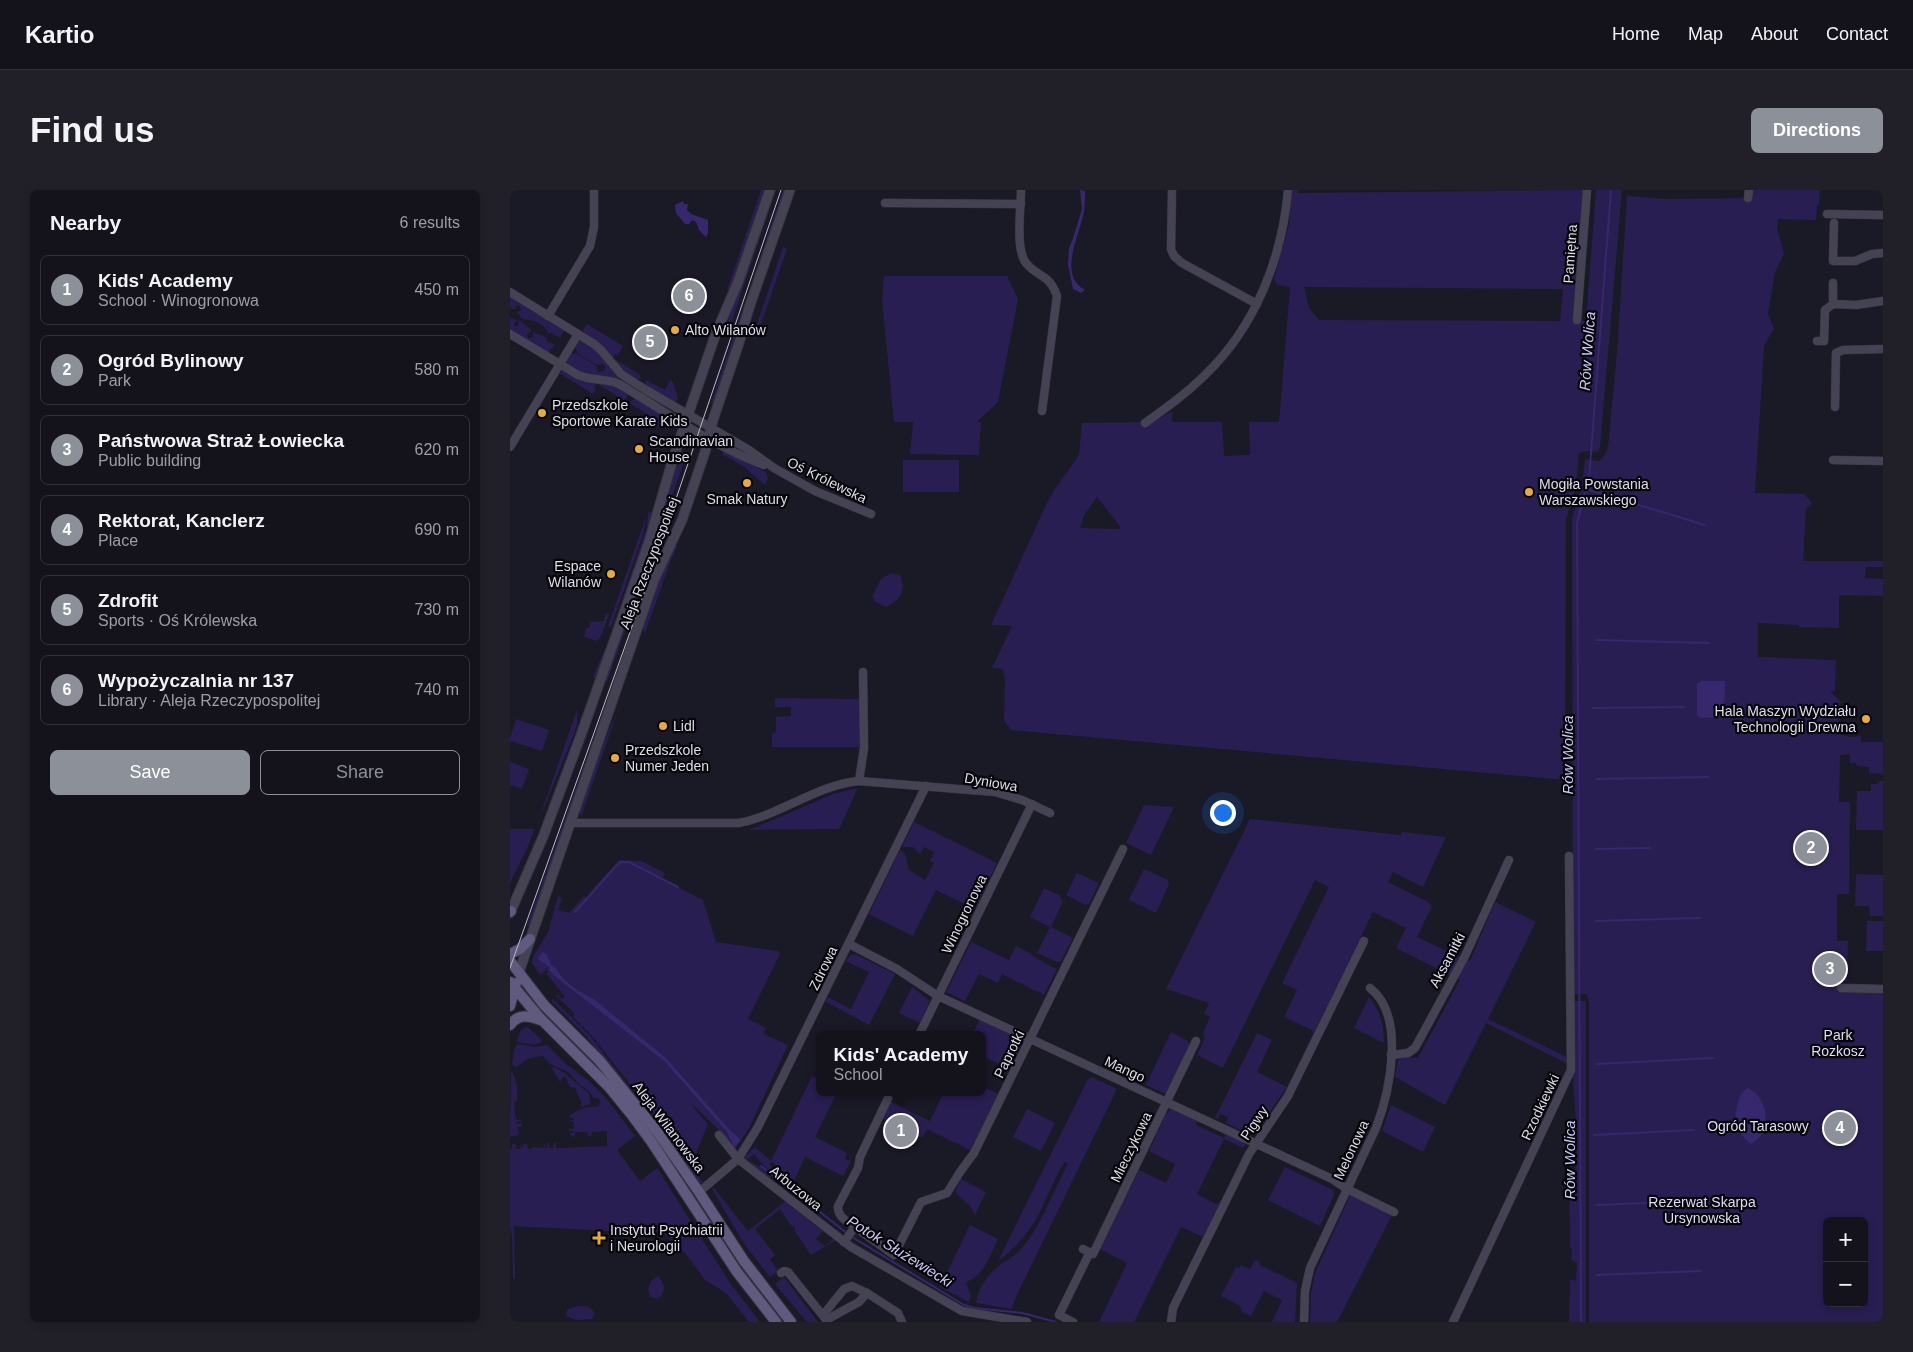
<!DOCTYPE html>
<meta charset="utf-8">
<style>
:root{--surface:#14131c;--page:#212029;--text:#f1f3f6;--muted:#9d9ea3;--line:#33323b;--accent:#8c9099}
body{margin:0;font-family:Helvetica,sans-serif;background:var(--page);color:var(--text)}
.controls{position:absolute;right:15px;bottom:15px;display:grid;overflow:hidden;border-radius:8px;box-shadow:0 2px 8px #0003}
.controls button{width:45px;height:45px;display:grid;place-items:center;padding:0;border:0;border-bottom:1px solid var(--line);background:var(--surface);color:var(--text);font:25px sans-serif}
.you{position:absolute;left:712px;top:622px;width:18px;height:18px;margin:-12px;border:4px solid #fff;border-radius:50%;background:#1a73e8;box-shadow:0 0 0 8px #1a73e833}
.badge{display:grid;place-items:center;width:32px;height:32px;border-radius:50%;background:var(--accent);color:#fff;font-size:16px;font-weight:700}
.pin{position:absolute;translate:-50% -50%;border:2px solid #fff;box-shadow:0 1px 5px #0006}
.popup{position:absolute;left:306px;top:841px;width:170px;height:65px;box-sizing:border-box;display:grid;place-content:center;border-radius:8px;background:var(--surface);filter:drop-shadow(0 1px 4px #0005);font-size:16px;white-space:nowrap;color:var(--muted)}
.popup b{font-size:19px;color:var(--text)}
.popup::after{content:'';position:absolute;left:50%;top:100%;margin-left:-10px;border:10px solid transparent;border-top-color:var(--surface)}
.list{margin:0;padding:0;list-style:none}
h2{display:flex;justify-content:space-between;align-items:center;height:65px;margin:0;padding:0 20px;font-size:21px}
h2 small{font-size:16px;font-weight:400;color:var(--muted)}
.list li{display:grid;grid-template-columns:32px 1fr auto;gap:15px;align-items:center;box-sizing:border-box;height:70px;margin:0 10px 10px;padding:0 10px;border:1px solid var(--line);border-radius:8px}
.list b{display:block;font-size:19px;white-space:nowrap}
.list p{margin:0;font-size:16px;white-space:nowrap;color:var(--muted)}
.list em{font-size:16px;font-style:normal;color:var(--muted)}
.actions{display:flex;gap:10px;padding:15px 20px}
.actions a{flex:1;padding:11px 0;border:1px solid var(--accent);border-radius:8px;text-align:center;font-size:18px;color:var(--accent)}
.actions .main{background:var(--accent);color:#fff}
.map{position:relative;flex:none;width:1373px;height:1132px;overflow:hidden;border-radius:8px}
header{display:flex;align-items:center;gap:30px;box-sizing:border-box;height:70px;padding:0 25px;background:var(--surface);border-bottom:1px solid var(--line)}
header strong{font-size:24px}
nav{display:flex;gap:28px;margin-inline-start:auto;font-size:18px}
.intro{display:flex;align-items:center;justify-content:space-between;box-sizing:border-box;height:120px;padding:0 30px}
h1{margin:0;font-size:35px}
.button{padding:12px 22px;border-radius:8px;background:var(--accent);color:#fff;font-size:18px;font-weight:700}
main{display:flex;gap:30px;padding:0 30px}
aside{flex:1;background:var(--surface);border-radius:8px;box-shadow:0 2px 8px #0003}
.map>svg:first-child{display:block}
</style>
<header>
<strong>Kartio</strong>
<nav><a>Home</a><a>Map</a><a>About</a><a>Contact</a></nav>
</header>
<div class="intro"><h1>Find us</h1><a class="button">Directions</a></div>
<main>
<aside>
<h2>Nearby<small>6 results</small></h2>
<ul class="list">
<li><span class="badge">1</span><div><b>Kids' Academy</b><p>School · Winogronowa</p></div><em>450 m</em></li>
<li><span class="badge">2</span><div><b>Ogród Bylinowy</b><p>Park</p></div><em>580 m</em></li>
<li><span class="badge">3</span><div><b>Państwowa Straż Łowiecka</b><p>Public building</p></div><em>620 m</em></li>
<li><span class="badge">4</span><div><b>Rektorat, Kanclerz</b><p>Place</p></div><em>690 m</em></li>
<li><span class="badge">5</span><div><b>Zdrofit</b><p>Sports · Oś Królewska</p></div><em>730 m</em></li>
<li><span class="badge">6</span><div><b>Wypożyczalnia nr 137</b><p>Library · Aleja Rzeczypospolitej</p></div><em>740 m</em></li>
</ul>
<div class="actions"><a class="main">Save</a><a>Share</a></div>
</aside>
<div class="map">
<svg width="1373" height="1132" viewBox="0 0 1373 1132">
<rect width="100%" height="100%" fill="#1a1926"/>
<!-- green -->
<g fill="#291e51" fill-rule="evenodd">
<path d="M251,0H255L223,94L220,99L217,100Z"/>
<path d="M264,0H266L219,140L215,138Z"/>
<path d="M273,0H275L239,104L204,215L201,213Z"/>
<path d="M782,0H788V3L1073,0L1064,130L1076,131L1086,0H1112L1090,257L1088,262L1078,261L1069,263L1066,296L1056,330L1055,590L501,540L494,530L495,490L493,479L482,478L502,436L481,435L536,315L544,300L569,265L572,233L632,232L634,238L662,221V232H712L714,266L740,265L739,232H769L780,97L767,95L764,89L779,34ZM794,97L1053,99L1050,131L809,130L799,118ZM587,307L609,335L611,339L570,338L574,325Z"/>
<path d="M1242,0H1310L1309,15H1307L1306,30L1268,29L1267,38L1274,64L1265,82L1258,124L1264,139L1254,156L1245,303L1294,304L1302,313L1296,319L1293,371H1373V377H1356L1355,388L1373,389V406L1329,405V438L1289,437V435L1248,433V467L1326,470L1325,501H1320L1331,512L1328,522L1329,540L1325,541V543L1340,547L1351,546V552H1373V585L1372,584L1359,583V577L1347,576L1346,573H1340V564L1330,565L1329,612H1340L1339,704H1327V751H1338L1337,791H1328L1327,802L1373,803V1132H1079V813L1077,804H1063L1062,327L1072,295L1075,269L1089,271L1094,266L1098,258L1107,162L1117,6L1156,9L1235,8ZM1317,1031H1354V1113H1317Z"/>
<path d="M273,57L277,59L245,151L248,134H247Z"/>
<path d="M374,86H497L508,109L488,212L467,232H471L469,265L400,264L403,232H384L372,110Z"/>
<path d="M0,106L55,139L50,148L42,143H38C33,132 22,130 12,129L7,122L11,120L10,116H6L5,120L0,117Z"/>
<path d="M0,128L7,130L4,134L5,137L9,135L8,130L11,131L22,141L17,144L18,148H23V142L36,147L37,151L45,155L39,161V164L0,140Z"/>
<path d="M77,134L113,156L108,165L105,164L103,168L129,184L131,188L126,190C110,180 108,173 96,159C90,152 82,148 74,143L73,140Z"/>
<path d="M72,150L90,163L109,188L160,221L109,189L81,186L71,183L57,175L56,170L61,163L67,164L87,176L88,182H91L95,180V177L93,174L87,175L67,163V160L64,158L67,152Z"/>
<path d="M54,181L71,191L104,195L117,203V207L114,210L87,194L84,197L86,200L83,204L49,183Z"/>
<path d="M136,190L155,200L160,190L163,192L168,208L165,213L136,196Z"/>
<path d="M126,208L157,227C150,238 144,240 133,235L139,225L121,214V211Z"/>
<path d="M214,260L256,282L258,288L255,295L233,276L212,264Z"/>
<path d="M170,261L177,263L97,492L95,491L145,349Z"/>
<rect x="393" y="270" width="56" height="32"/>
<path d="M142,321L139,341L87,489L83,487L98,452L132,352L137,337L138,323Z"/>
<path d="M136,327L133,345L101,437L98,436Z"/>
<path d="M168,355L161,370L135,443L133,440V437L149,390L164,357Z"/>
<path d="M381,383L390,385C397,400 390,410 376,417L364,411L363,405L371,389Z"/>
<path d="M96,423L99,424L92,444L87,451L74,447L76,438L80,437V432L94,431Z"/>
<path d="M101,498H103L20,737L17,735Z"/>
<path d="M265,508L350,509L349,557H262V544L266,542V527L281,526V517H265Z"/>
<path d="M109,517L71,627L69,619L83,579Z"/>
<path d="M67,520V534L64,544L27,635Z"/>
<path d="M6,529L39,540L32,561L1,551L0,555V547Z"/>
<path d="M0,572L19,579L12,599L0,595Z"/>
<path d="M1370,591H1373V640H1346L1347,601H1361V594H1367Z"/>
<path d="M348,598L329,639L239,640L323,604Z"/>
<path d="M634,615L664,617L641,665L616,653Z"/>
<path d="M740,629L891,645L892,642L936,647L913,697L883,682L878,692L918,712L922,716L907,747L949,767L940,785L886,758L896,738L863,722L803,844L802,840L774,827L787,800L772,793L819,697L805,690L713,878L687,865L695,848L693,843L700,827L694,824L699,813L656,799Z"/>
<path d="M404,632L487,673L465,719L426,700L403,746L359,724L390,660L395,664L399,680L415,690L424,673L420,671L424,662L414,657L410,664L403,657H392Z"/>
<path d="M0,639H24V640L18,656L0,693Z"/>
<path d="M109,670L131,671L155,683L152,689L193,710L206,752L268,761L270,764L238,829L256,838L254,844L278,855L239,938L225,959L209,940L182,914L184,918L198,934L182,973L82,846L63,827L64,823L45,805H48L52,809L55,807L36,783H39L35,778V781L30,785L22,773L24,765L38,742L48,706L52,708L48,720L59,723L74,706L76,708L82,701L83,699ZM33,762L37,764L42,776L44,775C52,791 68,801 84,809L156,868L220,940L231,950L224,956L217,942L154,871L47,788L40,778L29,770V767Z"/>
<path d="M634,679L658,690L659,694L646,723L619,710Z"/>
<path d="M567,683L589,693L579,714L575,715L556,705Z"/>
<path d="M1346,684L1373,685V726H1360L1359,716H1345Z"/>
<path d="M534,698L549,705L553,711L541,737L563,748L551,771L547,772L527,763L540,737L520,727Z"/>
<path d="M985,712L1026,732L978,829L1059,868L1058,874L976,833L935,915L885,887L888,870L893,867L908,868L950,790L946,788L956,769L960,771Z"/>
<path d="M1357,731H1373V761H1356Z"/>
<path d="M461,752L499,770L506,756C520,762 531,772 546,779V781L534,805L492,784L488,793L469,784L455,811L436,802Z"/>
<path d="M345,764L385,784L359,835L316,812L318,807L341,819L359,782L336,771L339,766Z"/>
<path d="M402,797L420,811L410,833L389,823Z"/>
<path d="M859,807C870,821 874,835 874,853L844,838Z"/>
<path d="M42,808L81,847L193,993H190L185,988L148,937L75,845L42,812Z"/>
<path d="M1064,811H1076V1132H1059L1060,1089L1066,1091L1067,1073L1061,1070L1062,1059L1060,1058L1059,981L1065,984L1067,951L1063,887L1065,879Z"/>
<path d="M471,827L495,842L512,847L514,851L499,879L472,866V845H462Z"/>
<path d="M15,837L19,838L32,850L31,853L23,855L7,852L10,841Z"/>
<path d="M661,842L678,851L681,857L656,904L636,895Z"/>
<path d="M747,843L762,850L747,882L777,897L745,943L740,944L716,933L718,927L710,924L708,929L705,928Z"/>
<path d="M7,854L25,857L37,855L56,874L78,890L96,908L125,946L107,960L130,991L147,978L220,1093L250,1132H239L216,1103L195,1090L175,1063L155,1044L4,1036L5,1089H3L2,1046L0,1037V959H2V954H6V959H10L11,954L12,958L13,957V954H17L18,959L23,958V953L24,957L33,958L35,953V958H37V953H39V958H43L44,953H46V958L97,956V941L82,942L81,946L78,947V942H65V947L61,946L60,943H64V941H59V939H64V932L59,930H64V928L58,927C66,921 77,915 87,917L90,914V910L87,908H83L80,902L70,895L58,882L40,874L33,866L20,868L6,877L2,875L4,859Z"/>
<path d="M41,876C57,881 65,894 79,903L81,914L71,917C73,909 66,906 66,898L60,897L56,887H53L50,892Z"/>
<path d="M1,880C7,888 8,902 7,911L4,912C5,918 4,924 7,930L11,929V931L6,932L7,934L12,933V936L8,937L9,945L0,947Z"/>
<path d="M302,886L310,891V902H327L305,947L337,963L335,969L341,971L333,986L295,967L284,991L261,971L260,975L266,982L263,984L254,976L244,964L237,970L252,978L261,987L260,989L234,968L245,957L261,971Z"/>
<path d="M582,887L607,899L505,1109L502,1119L466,1113C468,1098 478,1084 490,1075C496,1070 504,1067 509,1061C532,1036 542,1003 558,974L555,972C544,988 538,1006 529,1024C520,1041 504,1060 488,1071L578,889Z"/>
<path d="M472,896L488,904L460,960L417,939L412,948L373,929L381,912L420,931L434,902H472Z"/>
<path d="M881,915L925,937L913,962L872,941Z"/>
<path d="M517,919L545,933L531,961L503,947Z"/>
<path d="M661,919L667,920L687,929L686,935L714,948L716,943L736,952L734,958L714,949L687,1004L706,1014L710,1012L693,1047L671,1037L624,1132H589L617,1073L590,1059L629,980L656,993L665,974L639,961L656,924Z"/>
<path d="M135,935L156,961L276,1132H271L223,1069Z"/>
<path d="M775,977L823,1000L824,1005L810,1036L758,1010Z"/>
<path d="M451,989L476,1002L465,1025L460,1016L445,1002Z"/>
<path d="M204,998L238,1041L277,1010L281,1013L280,1015L307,1037L314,1040L306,1049L315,1056L324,1048L326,1050L301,1065L284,1040L285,1038L284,1036L282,1037L270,1019L245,1039L265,1065L260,1069L268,1081L260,1087L234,1054L202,999Z"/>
<path d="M844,1005L882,1025L827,1132H800L801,1103L805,1083L840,1006Z"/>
<path d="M460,1035L488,1049C480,1065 474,1086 456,1092L461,1106L459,1112L430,1097Z"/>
<path d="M745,1070L750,1073V1075L787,1093L785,1132H762L772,1110L754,1101L741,1126L732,1122L730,1116L711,1106L726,1077L729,1078L731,1075L740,1079Z"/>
<path d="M148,1086C155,1094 157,1105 146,1109L140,1106L138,1099L141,1091Z"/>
<path d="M274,1087L308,1132H297L265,1094Z"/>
<path d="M67,1116C75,1116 83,1115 84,1125L82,1129L66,1130L56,1126L57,1120Z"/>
</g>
<!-- water -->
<g fill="#37276d">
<path d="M570,0L575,1C575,8 575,15 574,21C571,43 547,84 574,99V101L571,103L563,99L558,75L559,58L563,48L572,19Z"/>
<path d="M173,11L174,14H178L177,20L181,24L198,30V43L196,47L189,40L186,32L182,30L179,34H175L166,23L165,15Z"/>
<path d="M1191,491H1215L1214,527L1191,528L1187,525V494Z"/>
<path d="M33,762L37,764L42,776L44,775C52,791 68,801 84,809L156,868L220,940L231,950L224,957L217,942L154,871L47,788L39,780L40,778L29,770L28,767Z"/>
<path d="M1238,898C1259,908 1263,943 1241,954C1236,951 1228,941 1226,935C1224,925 1228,902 1238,898Z"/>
</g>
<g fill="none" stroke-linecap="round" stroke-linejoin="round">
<!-- stream -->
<g stroke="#37276d" stroke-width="2">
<path d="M1076,299L1195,335"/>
<path d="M1086,450L1199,453"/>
<path d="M1083,518L1174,517"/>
<path d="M1087,589L1198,587"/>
<path d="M1086,659L1140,658"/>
<path d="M65,722L106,676L111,672H119L168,697"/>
<path d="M1086,731L1190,728"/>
<path d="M1086,874L1203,868"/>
<path d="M1084,945L1184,940"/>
<path d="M251,976L338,1044"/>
<path d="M1087,1015L1210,1010"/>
<path d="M342,1047L454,1115L464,1118L512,1123L546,1132"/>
<path d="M1087,1085L1191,1081"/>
<path d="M1071,1132L1067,333L1079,289L1101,0"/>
</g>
<!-- minor casing -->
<g stroke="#36343f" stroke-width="9">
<g id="minor">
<path d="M511,0C511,18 505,59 516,73C528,88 539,83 547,106L532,221"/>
<path d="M662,0L661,59L664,66L672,73L747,114"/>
<path d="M1238,8L1239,0"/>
<path d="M375,13L511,14"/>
<path d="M1317,24L1373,25"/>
<path d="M1324,33L1323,71H1345L1362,64L1373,63"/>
<path d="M0,102L84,154L91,160L111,184L136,200L239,260L264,278L305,301L361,324"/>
<path d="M1323,114V93"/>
<path d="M38,126L80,56L84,37V0"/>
<path d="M1067,130L1077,0"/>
<path d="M0,144L68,185C81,191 96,188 109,194C157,222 202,256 254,275"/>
<path d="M1307,151H1314L1315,120L1323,114L1346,115L1373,111"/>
<path d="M1325,217L1326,163L1333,160L1373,159"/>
<path d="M635,233C656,218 677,203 695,185C745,137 772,69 778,0"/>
<path d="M0,257L68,144"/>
<path d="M1323,270L1373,271"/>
<path d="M349,591L354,558L353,482"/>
<path d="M60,633H229C271,625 306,595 349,591L485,602L512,610L540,623"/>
<path d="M339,754L387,779L428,806L822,989L837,999L884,1022"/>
<path d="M1331,798L1373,799"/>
<path d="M409,845L522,614"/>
<path d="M881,865L898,863L905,858L955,766L999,670"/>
<path d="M209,945L228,969L341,1057L452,1121L517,1132"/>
<path d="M189,1002L228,969L248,937L416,596"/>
<path d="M345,1037L384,1065L411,1012L437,1003L450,982L464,963L613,659"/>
<path d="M334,1052L345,1037C337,1031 327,1027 328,1016L348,978L350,967L381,902"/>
<path d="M573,1059L583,1064L686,851"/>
<path d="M271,1083L274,1081L278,1082L318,1132"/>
<path d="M313,1125L334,1099L342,1096L357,1103"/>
<path d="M316,1130L349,1112L357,1103L388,1123L392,1132"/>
<path d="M563,1132L549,1125L578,1066"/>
<path d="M661,1132L663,1118L739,964L778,906L854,751"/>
<path d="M794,1132L795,1101L800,1078L866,938C880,901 896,826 860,798"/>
<path d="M943,1132L1061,880L1059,666"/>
</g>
</g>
<!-- tertiary casing -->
<g stroke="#36343f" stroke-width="11">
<g id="tertiary">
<path d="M0,723L33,647L71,545L139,352L162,272L206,143L228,92L260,0"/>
<path d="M9,782L144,390L172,330L196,259L203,230L229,153L239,118L280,0"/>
</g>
</g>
<!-- secondary casing -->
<g stroke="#36343f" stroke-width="12">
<g id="secondary">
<path d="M0,722L1,721"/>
<path d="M0,764L10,759L20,749"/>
<path d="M0,771L34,815L89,870L148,943L189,1002L234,1071L281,1132"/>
<path d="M0,792L29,827L99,897L121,924L141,951L227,1082L266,1132"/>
<path d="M0,816L6,793"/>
<path d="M0,835C8,824 18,825 30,830"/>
</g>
</g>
<!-- minor -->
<use href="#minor" stroke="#454353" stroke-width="8"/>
<!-- tertiary -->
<use href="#tertiary" stroke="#454353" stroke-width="9"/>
<!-- secondary -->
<use href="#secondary" stroke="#5f5a7e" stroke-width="10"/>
<!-- tram -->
<path stroke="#bcbbc6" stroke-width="1" d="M0,778L134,403L271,0"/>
</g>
<!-- markers -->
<g fill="#e8ab37" stroke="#06050a" stroke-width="2">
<circle cx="165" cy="140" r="5"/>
<circle cx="32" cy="223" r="5"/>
<circle cx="129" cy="259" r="5"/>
<circle cx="237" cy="293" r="5"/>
<circle cx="1019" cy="302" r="5"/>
<circle cx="101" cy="384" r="5"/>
<circle cx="1356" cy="529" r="5"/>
<circle cx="153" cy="536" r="5"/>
<circle cx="105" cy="568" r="5"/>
<path d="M86.5 1040.5h5v5h5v5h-5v5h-5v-5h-5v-5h5z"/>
</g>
<g text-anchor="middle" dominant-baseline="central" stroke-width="4.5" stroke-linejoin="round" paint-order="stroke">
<!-- street labels -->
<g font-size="14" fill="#dfdee8" stroke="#06050a">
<text transform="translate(1060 64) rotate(-86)">Pamiętna</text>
<text transform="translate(317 290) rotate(26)">Oś Królewska</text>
<text transform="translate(139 373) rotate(-69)">Aleja Rzeczypospolitej</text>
<text transform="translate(481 592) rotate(10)">Dyniowa</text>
<text transform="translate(454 724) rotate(-64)">Winogronowa</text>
<text transform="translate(937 770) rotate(-62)">Aksamitki</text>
<text transform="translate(313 778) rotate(-64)">Zdrowa</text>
<text transform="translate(499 864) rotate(-64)">Paprotki</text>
<text transform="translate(615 879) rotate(25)">Mango</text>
<text transform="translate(1030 917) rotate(-65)">Rzodkiewki</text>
<text transform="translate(744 933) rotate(-56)">Pigwy</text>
<text transform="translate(159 937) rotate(53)">Aleja Wilanowska</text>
<text transform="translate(621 957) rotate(-64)">Mieczykowa</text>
<text transform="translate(841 960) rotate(-65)">Melonowa</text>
<text transform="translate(286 998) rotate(39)">Arbuzowa</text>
</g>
<!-- poi labels -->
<g font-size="14" fill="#dfdee8" stroke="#06050a" text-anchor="start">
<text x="175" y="140">Alto Wilanów</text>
<text x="42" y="215">Przedszkole<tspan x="42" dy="16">Sportowe Karate Kids</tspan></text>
<text x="139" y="251">Scandinavian<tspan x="139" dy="16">House</tspan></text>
<text x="1029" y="294">Mogiła Powstania<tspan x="1029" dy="16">Warszawskiego</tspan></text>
<text x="237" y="309" text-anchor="middle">Smak Natury</text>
<text x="91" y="376" text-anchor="end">Espace<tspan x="91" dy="16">Wilanów</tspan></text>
<text x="1346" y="521" text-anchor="end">Hala Maszyn Wydziału<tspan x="1346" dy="16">Technologii Drewna</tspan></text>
<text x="163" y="536">Lidl</text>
<text x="115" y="560">Przedszkole<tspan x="115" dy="16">Numer Jeden</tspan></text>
<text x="100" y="1040">Instytut Psychiatrii<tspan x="100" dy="16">i Neurologii</tspan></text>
</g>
<!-- park labels -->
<g font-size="14" fill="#dfdef3" stroke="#06050a">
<text x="1328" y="845">Park<tspan x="1328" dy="16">Rozkosz</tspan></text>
<text x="1248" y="936">Ogród Tarasowy</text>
<text x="1192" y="1012">Rezerwat Skarpa<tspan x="1192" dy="16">Ursynowska</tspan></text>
</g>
<!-- water labels -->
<g font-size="15" font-style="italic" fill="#cdc9f4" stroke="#06050a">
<text transform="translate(1077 161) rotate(-86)">Rów Wolica</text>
<text transform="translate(1057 565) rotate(-90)">Rów Wolica</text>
<text transform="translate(1059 970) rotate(-90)">Rów Wolica</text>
<text transform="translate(390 1061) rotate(32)">Potok Służewiecki</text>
</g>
</g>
</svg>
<div class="controls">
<button>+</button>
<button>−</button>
</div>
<div class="you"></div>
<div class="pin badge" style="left:391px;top:941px">1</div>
<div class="popup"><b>Kids' Academy</b>School</div>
<div class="pin badge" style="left:1301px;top:658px">2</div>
<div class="pin badge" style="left:1320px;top:779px">3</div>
<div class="pin badge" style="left:1330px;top:938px">4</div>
<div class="pin badge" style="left:140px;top:152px">5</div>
<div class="pin badge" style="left:179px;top:106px">6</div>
</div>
</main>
